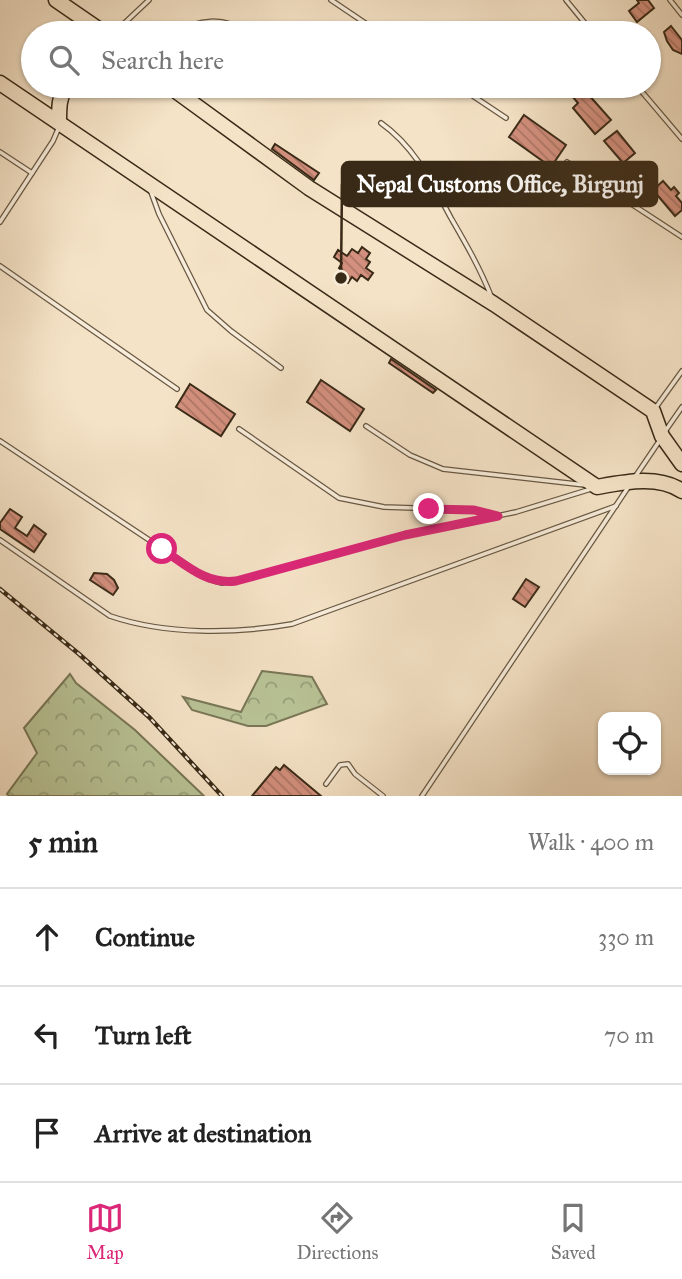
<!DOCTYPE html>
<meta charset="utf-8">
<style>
:root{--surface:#fff;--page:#f6f6f6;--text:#222;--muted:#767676;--line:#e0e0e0;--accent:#db2777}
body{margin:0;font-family:"IM FELL Great Primer",serif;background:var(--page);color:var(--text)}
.controls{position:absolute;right:21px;bottom:21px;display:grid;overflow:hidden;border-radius:14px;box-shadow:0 2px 5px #0004}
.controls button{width:63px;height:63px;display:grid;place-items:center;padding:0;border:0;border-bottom:2px solid var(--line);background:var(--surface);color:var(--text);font:35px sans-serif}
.stop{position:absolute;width:21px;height:21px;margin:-16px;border:5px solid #db2777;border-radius:50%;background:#fff}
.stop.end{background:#db2777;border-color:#fff;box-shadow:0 2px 7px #0008}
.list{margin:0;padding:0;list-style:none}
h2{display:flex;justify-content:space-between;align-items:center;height:91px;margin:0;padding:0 28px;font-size:30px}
h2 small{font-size:23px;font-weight:400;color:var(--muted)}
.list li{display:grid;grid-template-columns:46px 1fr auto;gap:21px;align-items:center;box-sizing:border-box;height:98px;padding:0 28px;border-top:2px solid var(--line)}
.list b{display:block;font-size:26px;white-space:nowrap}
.list em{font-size:23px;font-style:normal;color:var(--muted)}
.icon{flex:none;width:38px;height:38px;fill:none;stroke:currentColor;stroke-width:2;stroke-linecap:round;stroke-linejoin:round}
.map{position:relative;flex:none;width:682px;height:796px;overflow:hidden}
.search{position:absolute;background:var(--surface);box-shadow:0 2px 5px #0004;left:21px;right:21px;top:21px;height:77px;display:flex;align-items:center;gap:18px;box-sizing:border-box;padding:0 24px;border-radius:38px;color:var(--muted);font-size:26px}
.sheet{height:385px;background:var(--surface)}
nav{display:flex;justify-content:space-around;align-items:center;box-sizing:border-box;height:98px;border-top:2px solid var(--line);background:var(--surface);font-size:19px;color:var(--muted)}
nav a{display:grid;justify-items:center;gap:4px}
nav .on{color:var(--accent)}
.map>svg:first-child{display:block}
</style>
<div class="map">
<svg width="682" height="796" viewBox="0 0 682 796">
<defs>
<pattern id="forest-crowns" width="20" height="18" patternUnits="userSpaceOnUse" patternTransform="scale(1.75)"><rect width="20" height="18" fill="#b9c497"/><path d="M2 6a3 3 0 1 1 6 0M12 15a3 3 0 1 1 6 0" fill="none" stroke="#979f7a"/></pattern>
<pattern id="building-back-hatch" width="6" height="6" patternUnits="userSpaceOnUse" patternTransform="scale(1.75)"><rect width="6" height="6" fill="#d4907e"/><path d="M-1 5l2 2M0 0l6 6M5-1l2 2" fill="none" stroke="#ad7666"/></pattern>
</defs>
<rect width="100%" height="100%" fill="#f5e3c7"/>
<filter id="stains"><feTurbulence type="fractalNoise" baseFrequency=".00286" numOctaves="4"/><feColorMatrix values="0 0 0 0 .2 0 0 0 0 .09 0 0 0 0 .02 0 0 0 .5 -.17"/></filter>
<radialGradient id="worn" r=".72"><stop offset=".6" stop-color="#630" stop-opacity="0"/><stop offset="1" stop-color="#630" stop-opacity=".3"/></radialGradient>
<!-- forest -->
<g fill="url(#forest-crowns)" stroke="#797757" stroke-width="2">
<path d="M262,671L312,677L327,704L266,726H248L192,710L183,697L241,712Z"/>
<path d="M70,674L76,683L135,730L204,796H9L7,794L37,753L24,728Z"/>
</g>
<!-- building -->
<g fill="url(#building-back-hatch)" stroke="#392a17" stroke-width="2">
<path d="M637,0H648L654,8L637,22L629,11L639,3Z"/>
<path d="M671,26L682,40V54L673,50L667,41L664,32Z"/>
<path d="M569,86H574L585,97L588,94L611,120L595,134L573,108L578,103L566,89Z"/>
<path d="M524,115L566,145L551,167L509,137Z"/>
<path d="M617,131L635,153L623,163L604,141Z"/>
<path d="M275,144L319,173L314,180L272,149Z"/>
<path d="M663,181L671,190L674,187L679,193L676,196L682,203V210L675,216L653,190Z"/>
<path d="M362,247L370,253L366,259L370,262L366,268L373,273L368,280L361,275L357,281L352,277L348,283L341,279L345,273L339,268L342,263L334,257L338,250L347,256L352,249L358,253Z"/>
<path d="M391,359L436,390L433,393L389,363Z"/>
<path d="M321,380L364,409L350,431L307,402Z"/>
<path d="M190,384L235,414L221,436L176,407Z"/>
<path d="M10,509L22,517L15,528L27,536L34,525L46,534L34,552L0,529V523Z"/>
<path d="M94,573L107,574L114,580L118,588L113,595L90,580Z"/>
<path d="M526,579L539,587L525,607L513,599Z"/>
<path d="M284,765L321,796H252L276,767L280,770Z"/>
</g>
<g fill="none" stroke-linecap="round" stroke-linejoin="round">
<!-- lane casing -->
<g stroke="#685843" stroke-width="6">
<g id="lane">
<path d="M331,0L380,33"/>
<path d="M566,0L593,33"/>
<path d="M670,0L682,15"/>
<path d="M114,33L149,0"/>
<path d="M173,33C199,20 222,15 248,33"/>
<path d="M458,86L506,118"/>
<path d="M637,86L682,139"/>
<path d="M381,123C415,147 432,183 451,218C466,244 480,268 491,296"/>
<path d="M0,152L32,173"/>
<path d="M567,162L682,237"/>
<path d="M151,192L159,214L207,310L231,331L281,368"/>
<path d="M0,222L53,141L59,127"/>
<path d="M0,266L177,389"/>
<path d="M654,410L682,371"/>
<path d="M366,426L410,455L443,469L585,485"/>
<path d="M239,429L339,498L384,507L474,510L496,515"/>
<path d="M666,430L682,407"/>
<path d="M0,441L208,579L222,583L236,581L405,535L516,512L591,489"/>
<path d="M635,477L660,440"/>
<path d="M0,540L110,616C166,635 235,634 292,624L616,506"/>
<path d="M326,784L340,765L348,764L355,774L383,796"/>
<path d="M422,796L629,486"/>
</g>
</g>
<!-- highway casing -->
<g stroke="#392a17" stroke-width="17">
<g id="highway">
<path d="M56,0L104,33"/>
<path d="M0,83L597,487C625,482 658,475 682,491"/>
<path d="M169,86L309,188L494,304L653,411L662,436L682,464"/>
<path d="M59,122C59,108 59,97 66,86"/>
</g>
</g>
<!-- lane -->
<use href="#lane" stroke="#f8eddb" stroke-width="3.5"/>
<!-- highway -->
<use href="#highway" stroke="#f5e3c7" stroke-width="14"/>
<!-- rail casing -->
<g stroke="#392a17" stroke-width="4.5">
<path id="rail" d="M0,589L79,654L150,718L222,796"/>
</g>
<!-- rail -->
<use href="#rail" stroke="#f8eddb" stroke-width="2" stroke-dasharray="5" stroke-linecap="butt"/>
</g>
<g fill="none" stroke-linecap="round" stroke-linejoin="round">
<!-- route -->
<path stroke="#db2777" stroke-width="9" d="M162,549C185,564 206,585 236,581L405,535L498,516L474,510L429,509"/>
</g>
<!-- callouts -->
<path fill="none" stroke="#392a17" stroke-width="2.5" d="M341 278L342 184"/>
<circle fill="#392a17" stroke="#f8eddb" stroke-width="2.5" cx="341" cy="278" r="7"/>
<rect fill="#392a17" stroke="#392a17" stroke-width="2.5" x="342" y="162" width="315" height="44" rx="7"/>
<g font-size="23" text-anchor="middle" font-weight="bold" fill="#fff">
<text x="500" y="192">Nepal Customs Office, Birgunj</text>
</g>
<rect width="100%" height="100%" filter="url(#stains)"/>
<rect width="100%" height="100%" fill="url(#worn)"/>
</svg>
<div class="controls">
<button><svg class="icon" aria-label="locate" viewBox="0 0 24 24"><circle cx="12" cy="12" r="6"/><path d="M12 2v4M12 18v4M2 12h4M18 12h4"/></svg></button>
</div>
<div class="stop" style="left:162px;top:549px"></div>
<div class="stop end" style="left:429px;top:509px"></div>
<div class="search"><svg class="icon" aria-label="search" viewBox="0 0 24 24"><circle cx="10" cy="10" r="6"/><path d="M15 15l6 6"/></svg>Search here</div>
</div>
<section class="sheet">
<h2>5 min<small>Walk · 400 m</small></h2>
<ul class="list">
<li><svg class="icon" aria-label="ahead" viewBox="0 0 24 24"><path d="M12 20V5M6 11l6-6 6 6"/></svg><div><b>Continue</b></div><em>330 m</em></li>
<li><svg class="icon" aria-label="left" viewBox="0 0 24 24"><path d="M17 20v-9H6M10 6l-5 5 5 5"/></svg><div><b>Turn left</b></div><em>70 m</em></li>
<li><svg class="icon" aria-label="arrive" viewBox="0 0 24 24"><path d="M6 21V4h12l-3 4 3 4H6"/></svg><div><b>Arrive at destination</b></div></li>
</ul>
</section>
<nav>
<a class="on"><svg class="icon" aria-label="map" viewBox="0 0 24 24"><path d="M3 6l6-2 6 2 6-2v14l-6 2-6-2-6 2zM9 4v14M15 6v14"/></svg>Map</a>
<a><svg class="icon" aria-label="directions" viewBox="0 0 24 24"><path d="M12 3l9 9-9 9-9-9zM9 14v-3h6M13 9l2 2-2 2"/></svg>Directions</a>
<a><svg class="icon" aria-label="saved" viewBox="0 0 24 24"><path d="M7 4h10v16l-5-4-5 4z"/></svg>Saved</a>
</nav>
